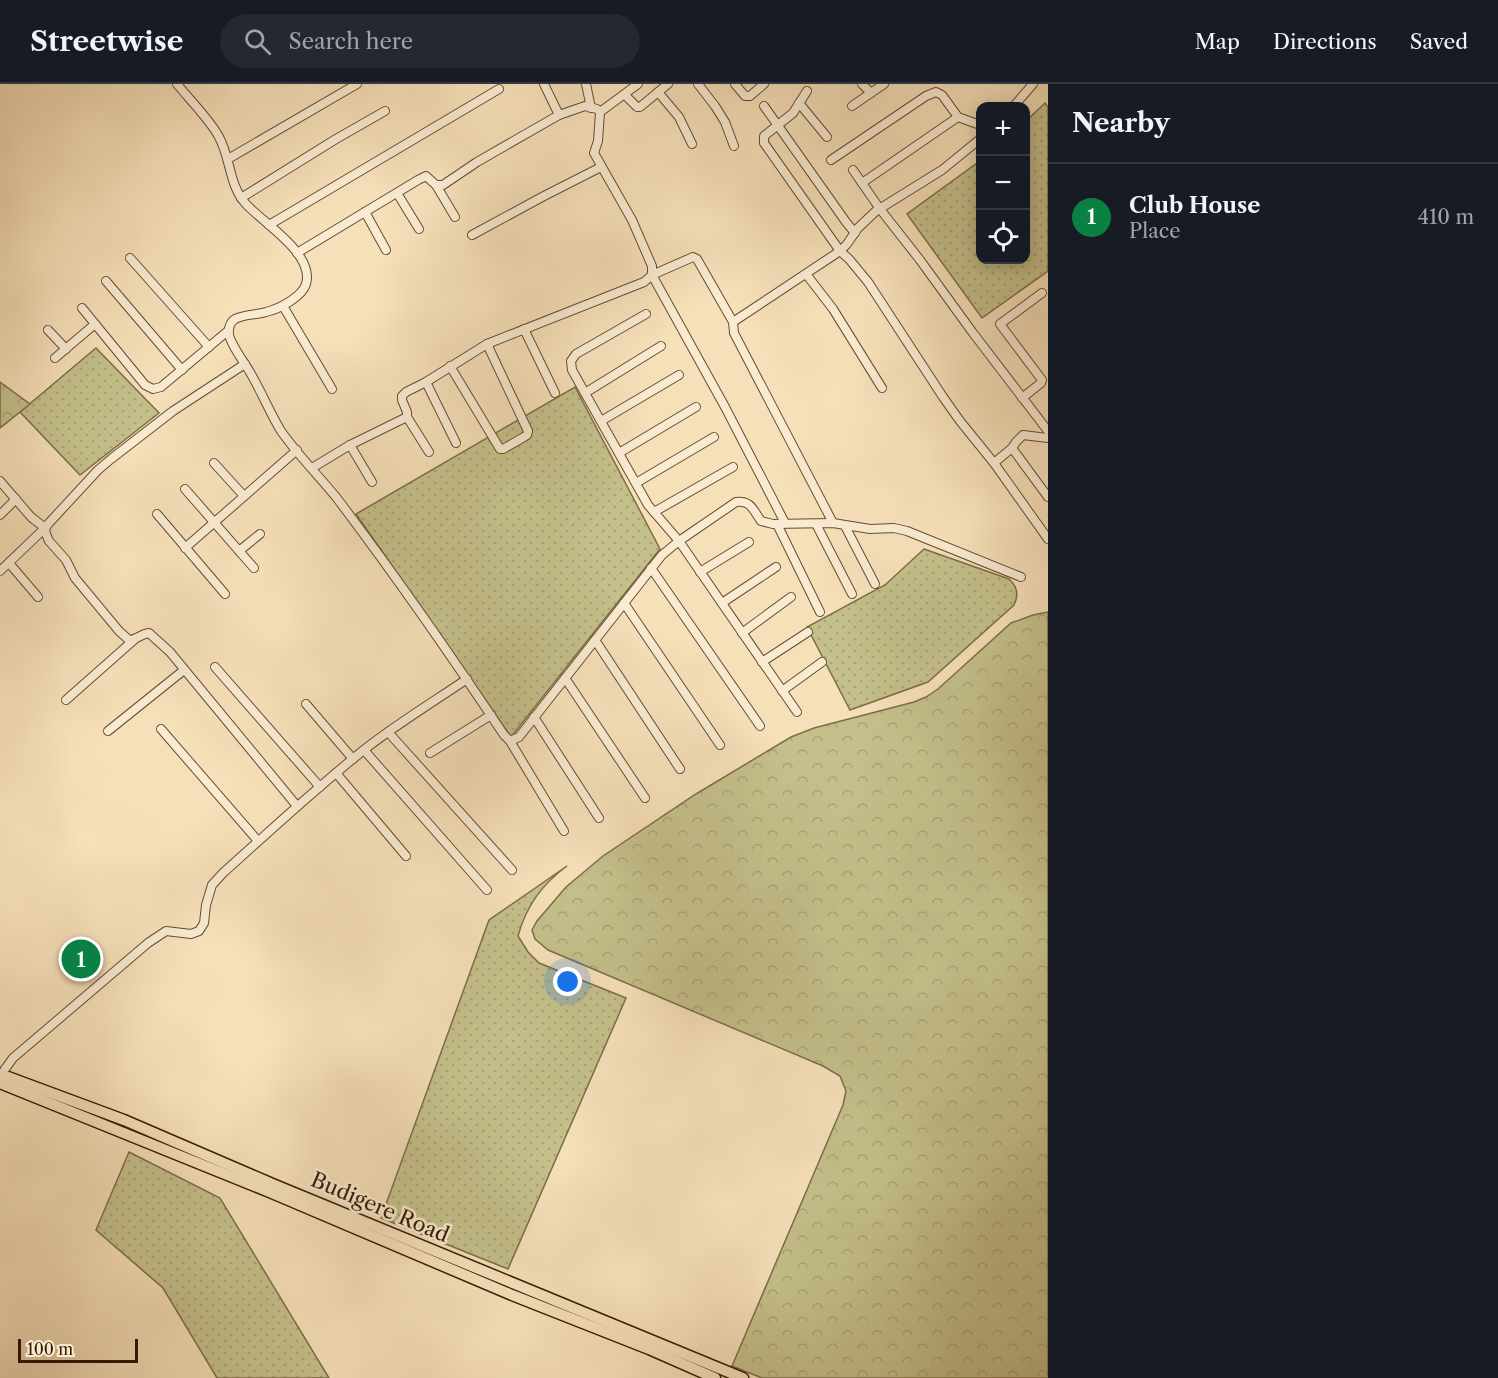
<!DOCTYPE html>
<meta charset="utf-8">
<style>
:root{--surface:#171b24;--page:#242831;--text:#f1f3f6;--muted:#9ea1a6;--line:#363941;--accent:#0b8043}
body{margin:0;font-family:"Libre Caslon Text",serif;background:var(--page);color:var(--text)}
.controls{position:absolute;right:18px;top:18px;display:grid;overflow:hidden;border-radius:12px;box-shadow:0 3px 15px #0003}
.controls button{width:54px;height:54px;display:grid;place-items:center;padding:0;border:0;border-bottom:2px solid var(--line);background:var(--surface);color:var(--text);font:30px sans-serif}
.scale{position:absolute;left:18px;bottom:15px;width:120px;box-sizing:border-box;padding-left:6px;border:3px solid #361b00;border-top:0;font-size:16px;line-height:21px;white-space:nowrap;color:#361b00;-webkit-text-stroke:4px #f9ebd2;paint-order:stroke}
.you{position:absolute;left:568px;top:898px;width:21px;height:21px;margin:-15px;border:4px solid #fff;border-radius:50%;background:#1a73e8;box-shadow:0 0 0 9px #1a73e833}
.badge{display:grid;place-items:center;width:39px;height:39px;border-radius:50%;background:var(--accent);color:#fff;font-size:20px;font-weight:700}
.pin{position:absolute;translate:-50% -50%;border:3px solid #fff;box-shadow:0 2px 6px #0006}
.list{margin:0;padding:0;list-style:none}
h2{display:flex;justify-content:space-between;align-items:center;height:78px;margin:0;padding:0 24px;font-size:26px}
h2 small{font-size:20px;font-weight:400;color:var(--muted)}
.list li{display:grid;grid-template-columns:39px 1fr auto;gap:18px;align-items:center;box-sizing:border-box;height:108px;padding:0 24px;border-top:2px solid var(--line)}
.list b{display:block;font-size:22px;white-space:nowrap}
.list p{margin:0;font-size:20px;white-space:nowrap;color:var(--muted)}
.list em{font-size:20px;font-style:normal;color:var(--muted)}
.icon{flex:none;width:33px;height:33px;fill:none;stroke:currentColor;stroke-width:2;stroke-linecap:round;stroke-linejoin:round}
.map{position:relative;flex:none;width:1048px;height:1294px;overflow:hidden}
header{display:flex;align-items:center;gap:36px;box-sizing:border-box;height:84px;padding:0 30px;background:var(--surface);border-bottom:2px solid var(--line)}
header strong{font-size:28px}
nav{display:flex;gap:33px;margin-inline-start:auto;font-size:21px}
.search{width:420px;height:54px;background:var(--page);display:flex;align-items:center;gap:15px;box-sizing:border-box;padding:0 21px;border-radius:33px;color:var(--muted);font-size:22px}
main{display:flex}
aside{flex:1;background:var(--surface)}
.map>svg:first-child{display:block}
</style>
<header>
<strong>Streetwise</strong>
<div class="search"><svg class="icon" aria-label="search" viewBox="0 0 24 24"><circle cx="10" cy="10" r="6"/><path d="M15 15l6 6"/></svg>Search here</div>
<nav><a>Map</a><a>Directions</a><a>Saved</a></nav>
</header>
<main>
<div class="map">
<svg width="1048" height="1294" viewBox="0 0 1048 1294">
<defs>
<pattern id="grass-dots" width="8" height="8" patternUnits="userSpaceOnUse" patternTransform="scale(1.5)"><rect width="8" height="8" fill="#c4c08b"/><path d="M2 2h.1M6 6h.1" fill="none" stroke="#a9a476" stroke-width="1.8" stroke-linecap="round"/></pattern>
<pattern id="forest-crowns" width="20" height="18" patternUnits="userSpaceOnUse" patternTransform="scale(1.5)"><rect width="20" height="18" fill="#c4c08b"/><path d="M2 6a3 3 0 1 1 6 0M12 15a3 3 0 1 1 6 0" fill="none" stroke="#a9a476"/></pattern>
</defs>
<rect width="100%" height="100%" fill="#f6e0ba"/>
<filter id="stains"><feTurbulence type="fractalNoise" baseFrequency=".00333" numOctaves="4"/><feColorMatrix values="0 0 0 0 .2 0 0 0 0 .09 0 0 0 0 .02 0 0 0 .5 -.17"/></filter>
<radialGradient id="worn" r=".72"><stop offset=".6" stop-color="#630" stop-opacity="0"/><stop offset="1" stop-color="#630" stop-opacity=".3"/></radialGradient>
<!-- grass -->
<g fill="url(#grass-dots)" stroke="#7d6e46" stroke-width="1.5">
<path d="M1045,19L1048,23V187L982,234L907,130L980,77V176H1026V37Z"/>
<path d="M96,264L159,329L80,391L20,328Z"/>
<path d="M575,303L660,465L511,653L356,430Z"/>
<path d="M924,465L1009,495C1017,502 1019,511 1014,521L928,598L850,626L807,543L885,501Z"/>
<path d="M567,782C542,800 526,822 518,852L528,868L539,879L626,914L508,1185L381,1134L489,836Z"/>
<path d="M129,1068L220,1114L329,1294H217L163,1204L96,1146Z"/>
</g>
<!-- forest -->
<g fill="url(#forest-crowns)" stroke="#7d6e46" stroke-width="1.5">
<path d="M0,298L30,320L0,344Z"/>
<path d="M1048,528V1294H762L732,1282L843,1021L846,1007L840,992L823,982L548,866L535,855L532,846L537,837L566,803L603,772L696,710L791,653L814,644L914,618L926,613L938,605L1011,539L1033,531Z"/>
</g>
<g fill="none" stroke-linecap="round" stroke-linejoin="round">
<!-- minor casing -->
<g stroke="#664c2e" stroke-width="10">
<g id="minor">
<path d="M177,0C189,15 211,37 219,53C231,75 229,102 246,120C263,139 315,170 306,200C302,213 279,225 266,228C257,231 245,230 235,235C230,238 228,245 229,251C232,263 245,279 251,290C262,309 270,329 281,347C297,370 318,391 336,413C395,491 450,570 504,651L510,657L519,653L662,471L679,457L736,418C751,416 753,426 761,437L773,440L833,439L870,445L894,444L907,447L1021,493"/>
<path d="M544,0L559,31"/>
<path d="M586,0L591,24"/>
<path d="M698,0L715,22L725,38L734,62"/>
<path d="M735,0L745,12H750L764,0"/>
<path d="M862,0L871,9"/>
<path d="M807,7L793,29L764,52V59L840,167L849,175L868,198L943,313L960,337L994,379L1048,455"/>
<path d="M658,8L679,33L692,60"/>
<path d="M625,11L637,23H640L668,0"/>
<path d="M799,19L827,53"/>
<path d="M764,22L846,138L855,149"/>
<path d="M852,22L884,0"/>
<path d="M1014,22L1033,0"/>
<path d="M600,28L638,0"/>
<path d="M228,75L357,0"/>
<path d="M831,76L926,12L936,8L942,11L958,33L980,41"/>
<path d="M853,86L880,125L920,176L973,249L1048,347"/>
<path d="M862,99L958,33"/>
<path d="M436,101L455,133"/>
<path d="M397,109L419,145"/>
<path d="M241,114L336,55L385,27"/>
<path d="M365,128L386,166"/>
<path d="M269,141L499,5"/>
<path d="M472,151L544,112L601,83"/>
<path d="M297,169L418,96L426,92L436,101H443L477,78L559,31L585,22L597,25L600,28"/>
<path d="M130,174L209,263"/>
<path d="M806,190L833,225L882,304"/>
<path d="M106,197L182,286"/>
<path d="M283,222L332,305"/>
<path d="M82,224L145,301L153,305L161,303L229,246"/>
<path d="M646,230L576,270L571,277L572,286L648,421L679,457L797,628"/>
<path d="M733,238L697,175L693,173L652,191L725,323L785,439"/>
<path d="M524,245L555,309"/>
<path d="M48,246L66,265"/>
<path d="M55,274L95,240"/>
<path d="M450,282L500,365H503L524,353L527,351L528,347L487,260"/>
<path d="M426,298L456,359"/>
<path d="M585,309L661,262"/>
<path d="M1022,314L1041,299L1042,296L1000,240L1042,209"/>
<path d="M407,333L429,368"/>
<path d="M601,337L679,291"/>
<path d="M350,361L372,398"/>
<path d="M1012,364L1048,413"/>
<path d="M619,369L696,323"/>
<path d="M214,379L244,412"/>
<path d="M994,379L1012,364L1016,358L1023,351L1048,354"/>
<path d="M312,384L350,361L407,333V328L402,316V312L406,308L426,298L487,260L644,198L652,191V182L632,136L594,69L598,57L600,28"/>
<path d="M0,397L31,433L45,444L46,450L49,457L66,476L75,494L119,547L129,556C136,556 141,550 149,549L170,568L297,722"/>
<path d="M636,399L714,353"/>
<path d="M185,405L254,484"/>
<path d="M654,428L733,383"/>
<path d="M157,430L225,510"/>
<path d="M0,431L16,415"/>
<path d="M833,439L734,249L733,238L840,167L847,160L858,144L876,127L942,86L980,55"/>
<path d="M777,440L820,528"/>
<path d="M816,440L852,510"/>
<path d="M845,442L875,500"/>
<path d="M185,464L297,366"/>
<path d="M239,467L260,450"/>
<path d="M9,479L38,513"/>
<path d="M651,484L760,642"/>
<path d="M0,487L45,444L49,439L98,386L111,375L173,327L245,280"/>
<path d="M700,488L749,458"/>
<path d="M624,519L720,661"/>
<path d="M722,519L776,483"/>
<path d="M742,549L791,513"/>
<path d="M595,556L680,685"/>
<path d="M762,578L808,548"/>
<path d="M215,583L320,703"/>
<path d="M565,594L645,714"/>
<path d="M782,607L822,578"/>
<path d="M66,616L135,555"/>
<path d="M306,620L353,675"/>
<path d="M534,633L599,734"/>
<path d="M161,645L258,757"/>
<path d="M108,647L184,586"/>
<path d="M388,648L512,786"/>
<path d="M510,657L564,747"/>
<path d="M364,666L487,806"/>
<path d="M430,669L491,631"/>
<path d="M336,689L406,772"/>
<path d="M0,992L13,974L148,859L166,847L191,850L199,847L204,839L206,821L212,801L223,789C270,747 316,704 365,665C397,640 433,618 467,595"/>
</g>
</g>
<!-- major casing -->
<g stroke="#361b00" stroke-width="13">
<g id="major">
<path d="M0,990L124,1036L275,1101L743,1294"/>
<path d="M0,999L272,1109L512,1211L649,1265L715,1294"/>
</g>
</g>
<!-- minor -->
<use href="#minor" stroke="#f9ebd2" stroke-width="8"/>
<!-- major -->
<use href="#major" stroke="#f6e0ba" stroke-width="10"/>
</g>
<g text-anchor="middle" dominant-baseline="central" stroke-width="5" stroke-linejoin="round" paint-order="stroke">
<!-- street labels -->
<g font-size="21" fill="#361b00" stroke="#f9ebd2">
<text transform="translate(380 1123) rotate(23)">Budigere Road</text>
</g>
</g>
<rect width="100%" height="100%" filter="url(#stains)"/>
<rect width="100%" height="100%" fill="url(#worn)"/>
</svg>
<div class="controls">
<button>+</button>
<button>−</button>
<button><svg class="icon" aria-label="locate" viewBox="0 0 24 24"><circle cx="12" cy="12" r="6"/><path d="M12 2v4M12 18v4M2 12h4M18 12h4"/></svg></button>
</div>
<div class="scale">100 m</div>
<div class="you"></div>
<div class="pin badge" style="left:81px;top:875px">1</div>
</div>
<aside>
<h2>Nearby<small></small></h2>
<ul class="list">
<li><span class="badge">1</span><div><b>Club House</b><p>Place</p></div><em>410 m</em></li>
</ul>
</aside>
</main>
